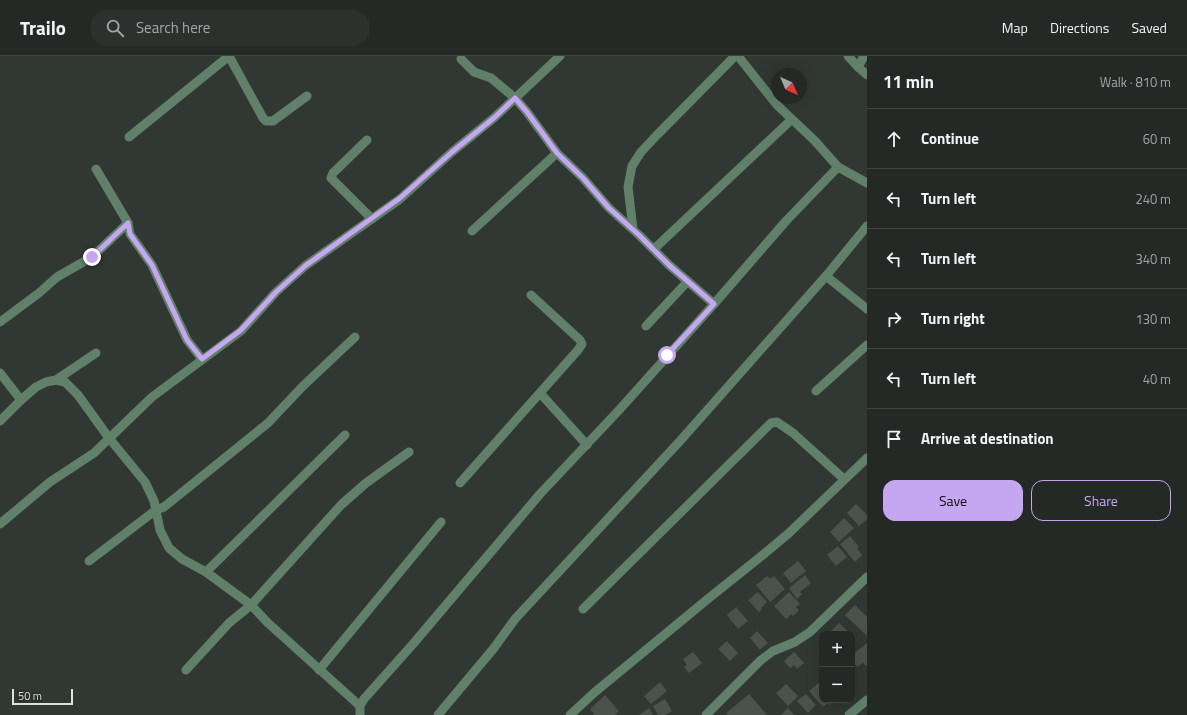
<!DOCTYPE html>
<meta charset="utf-8">
<style>
:root{--surface:#252926;--page:#2d312e;--text:#f1f3f6;--muted:#a3a6a7;--line:#424543;--accent:#c5a6f0}
body{margin:0;font-family:"Titillium Web",sans-serif;background:var(--page);color:var(--text)}
.controls{position:absolute;right:12px;bottom:12px;display:grid;overflow:hidden;border-radius:8px;box-shadow:0 4px 16px #0002}
.controls button{width:36px;height:36px;display:grid;place-items:center;padding:0;border:0;border-bottom:1px solid var(--line);background:var(--surface);color:var(--text);font:20px sans-serif}
.compass{position:absolute;left:771px;top:12px;width:36px;height:36px;border-radius:50%;background:var(--surface);box-shadow:0 4px 16px #0002;rotate:136deg}
.scale{position:absolute;left:12px;bottom:10px;width:61px;box-sizing:border-box;padding-left:4px;border:2px solid #dee2df;border-top:0;font-size:11px;line-height:14px;white-space:nowrap;color:#dee2df;-webkit-text-stroke:3px #272d29;paint-order:stroke}
.stop{position:absolute;width:12px;height:12px;margin:-9px;border:3px solid #c5a6f0;border-radius:50%;background:#fff}
.stop.end{background:#c5a6f0;border-color:#fff;box-shadow:0 1px 4px #0008}
.list{margin:0;padding:0;list-style:none}
h2{display:flex;justify-content:space-between;align-items:center;height:52px;margin:0;padding:0 16px;font-size:17px}
h2 small{font-size:13px;font-weight:400;color:var(--muted)}
.list li{display:grid;grid-template-columns:26px 1fr auto;gap:12px;align-items:center;box-sizing:border-box;height:60px;padding:0 16px;border-top:1px solid var(--line)}
.list b{display:block;font-size:15px;white-space:nowrap}
.list em{font-size:13px;font-style:normal;color:var(--muted)}
.actions{display:flex;gap:8px;padding:12px 16px}
.actions a{flex:1;padding:9px 0;border:1px solid var(--accent);border-radius:12px;text-align:center;font-size:14px;color:var(--accent)}
.actions .main{background:var(--accent);color:#111}
.icon{flex:none;width:22px;height:22px;fill:none;stroke:currentColor;stroke-width:2;stroke-linecap:round;stroke-linejoin:round}
.map{position:relative;flex:none;width:867px;height:659px;overflow:hidden}
header{display:flex;align-items:center;gap:24px;box-sizing:border-box;height:56px;padding:0 20px;background:var(--surface);border-bottom:1px solid var(--line)}
header strong{font-size:19px}
nav{display:flex;gap:22px;margin-inline-start:auto;font-size:14px}
.search{width:280px;height:36px;background:var(--page);display:flex;align-items:center;gap:10px;box-sizing:border-box;padding:0 14px;border-radius:22px;color:var(--muted);font-size:15px}
main{display:flex}
aside{flex:1;background:var(--surface)}
.map>svg:first-child{display:block}
</style>
<header>
<strong>Trailo</strong>
<div class="search"><svg class="icon" aria-label="search" viewBox="0 0 24 24"><circle cx="10" cy="10" r="6"/><path d="M15 15l6 6"/></svg>Search here</div>
<nav><a>Map</a><a>Directions</a><a>Saved</a></nav>
</header>
<main>
<div class="map">
<svg width="867" height="659" viewBox="0 0 867 659">
<rect width="100%" height="100%" fill="#313733"/>
<!-- building -->
<g fill="#4b514c">
<path d="M856,448L867,459V463L859,470L847,457Z"/>
<path d="M844,462L854,472L839,486L830,476Z"/>
<path d="M850,480L859,491L857,492L862,499L855,506L840,488Z"/>
<path d="M838,490L847,501L836,510L827,499Z"/>
<path d="M798,505L806,515L791,527L783,517Z"/>
<path d="M805,519L811,527L800,536L802,538L797,543L789,532Z"/>
<path d="M767,520L770,523L774,520L785,533L770,546L756,529Z"/>
<path d="M758,536L767,546L761,552L762,554L759,556L748,544Z"/>
<path d="M789,536L800,548L796,551L799,554L793,560L791,558L786,563L774,550Z"/>
<path d="M855,549L867,561V580L845,559Z"/>
<path d="M736,551L748,565L738,573L727,559Z"/>
<path d="M839,567L850,578L829,577Z"/>
<path d="M757,575L768,587L760,594L750,582Z"/>
<path d="M727,585L738,597L730,605L718,593Z"/>
<path d="M867,587V609L866,610L863,607L857,611L852,604V599Z"/>
<path d="M693,596L702,607L689,617L684,611L687,609L683,603Z"/>
<path d="M794,596L804,607L797,613L794,609L790,612L784,605Z"/>
<path d="M822,624V644H835L829,649L828,647L823,651L809,635Z"/>
<path d="M660,626L667,635L651,648L644,640Z"/>
<path d="M786,628L798,640L788,650L776,637Z"/>
<path d="M749,638L767,659H728L726,657Z"/>
<path d="M806,638L816,649L808,657L797,645Z"/>
<path d="M605,639L619,655L615,659H593L594,658L590,653Z"/>
<path d="M665,643L672,655L665,659H658L653,650Z"/>
<path d="M649,652L653,659H639Z"/>
<path d="M788,652L794,659H781Z"/>
</g>
<g fill="none" stroke-linecap="round" stroke-linejoin="round">
<!-- minor -->
<g stroke="#608069" stroke-width="9">
<path d="M229,0L263,62L266,65H273L307,40"/>
<path d="M738,0L777,49L815,85L838,111L867,127"/>
<path d="M848,0L858,11L867,19"/>
<path d="M461,3L474,16L491,22L515,42L527,56L557,97L583,122L609,152L639,179L669,209L714,248"/>
<path d="M858,11L864,0"/>
<path d="M129,81L229,0"/>
<path d="M367,84L333,117L331,122L372,163"/>
<path d="M96,113L128,167L130,178L152,209L187,284L202,303"/>
<path d="M633,173L628,131L632,110L641,96L657,79L735,0"/>
<path d="M472,175L557,97"/>
<path d="M654,193L791,64"/>
<path d="M826,220L867,253"/>
<path d="M0,266L39,237L57,221L92,201L128,167"/>
<path d="M646,270L688,225"/>
<path d="M0,317L21,344L36,331L46,326L56,324L65,326L78,339L109,382L145,426L154,445L160,474L169,492L182,503L206,516L251,549L268,567L360,650"/>
<path d="M56,324L96,297"/>
<path d="M816,335L867,289"/>
<path d="M540,337L587,389"/>
<path d="M0,365L21,344"/>
<path d="M460,427L578,294L582,288L580,284L531,239"/>
<path d="M0,468L50,426L94,397L152,341L241,275L276,236L305,210L400,143L452,96L495,61L560,0"/>
<path d="M89,505L156,454L164,451L268,367L302,331L355,281"/>
<path d="M206,516L345,379"/>
<path d="M583,553L771,367L777,366L793,377L844,423"/>
<path d="M186,614L229,567L251,549L341,449L366,427L409,396"/>
<path d="M319,614L441,466"/>
<path d="M360,659V650L364,643L413,588L540,438L620,353L714,248L786,165L838,111"/>
<path d="M438,659L494,592L515,563L680,385L826,220L867,170"/>
<path d="M570,659L595,636L709,542L764,498L789,477L867,402"/>
<path d="M706,659L761,604L773,595L795,586L810,576L867,521"/>
<path d="M849,659L867,644"/>
</g>
</g>
<g fill="none" stroke-linecap="round" stroke-linejoin="round">
<!-- route -->
<path stroke="#c5a6f0" stroke-width="5" d="M92,201L128,167L130,178L152,209L187,284L202,303L241,274L276,236L305,210L400,142L452,96L495,61L515,42L527,56L557,97L583,122L609,152L639,179L669,209L714,248L667,299"/>
</g>
</svg>
<div class="controls">
<button>+</button>
<button>−</button>
</div>
<svg class="compass" viewBox="-18 -18 36 36"><path d="M0-13l5 13h-10z" fill="#e53935"/><path d="M0 13l5-13h-10z" fill="#a3a6a7"/></svg>
<div class="scale">50 m</div>
<div class="stop" style="left:667px;top:299px"></div>
<div class="stop end" style="left:92px;top:201px"></div>
</div>
<aside>
<h2>11 min<small>Walk · 810 m</small></h2>
<ul class="list">
<li><svg class="icon" aria-label="ahead" viewBox="0 0 24 24"><path d="M12 20V5M6 11l6-6 6 6"/></svg><div><b>Continue</b></div><em>60 m</em></li>
<li><svg class="icon" aria-label="left" viewBox="0 0 24 24"><path d="M17 20v-9H6M10 6l-5 5 5 5"/></svg><div><b>Turn left</b></div><em>240 m</em></li>
<li><svg class="icon" aria-label="left" viewBox="0 0 24 24"><path d="M17 20v-9H6M10 6l-5 5 5 5"/></svg><div><b>Turn left</b></div><em>340 m</em></li>
<li><svg class="icon" aria-label="right" viewBox="0 0 24 24"><path d="M7 20v-9h11M14 6l5 5-5 5"/></svg><div><b>Turn right</b></div><em>130 m</em></li>
<li><svg class="icon" aria-label="left" viewBox="0 0 24 24"><path d="M17 20v-9H6M10 6l-5 5 5 5"/></svg><div><b>Turn left</b></div><em>40 m</em></li>
<li><svg class="icon" aria-label="arrive" viewBox="0 0 24 24"><path d="M6 21V4h12l-3 4 3 4H6"/></svg><div><b>Arrive at destination</b></div></li>
</ul>
<div class="actions"><a class="main">Save</a><a>Share</a></div>
</aside>
</main>
